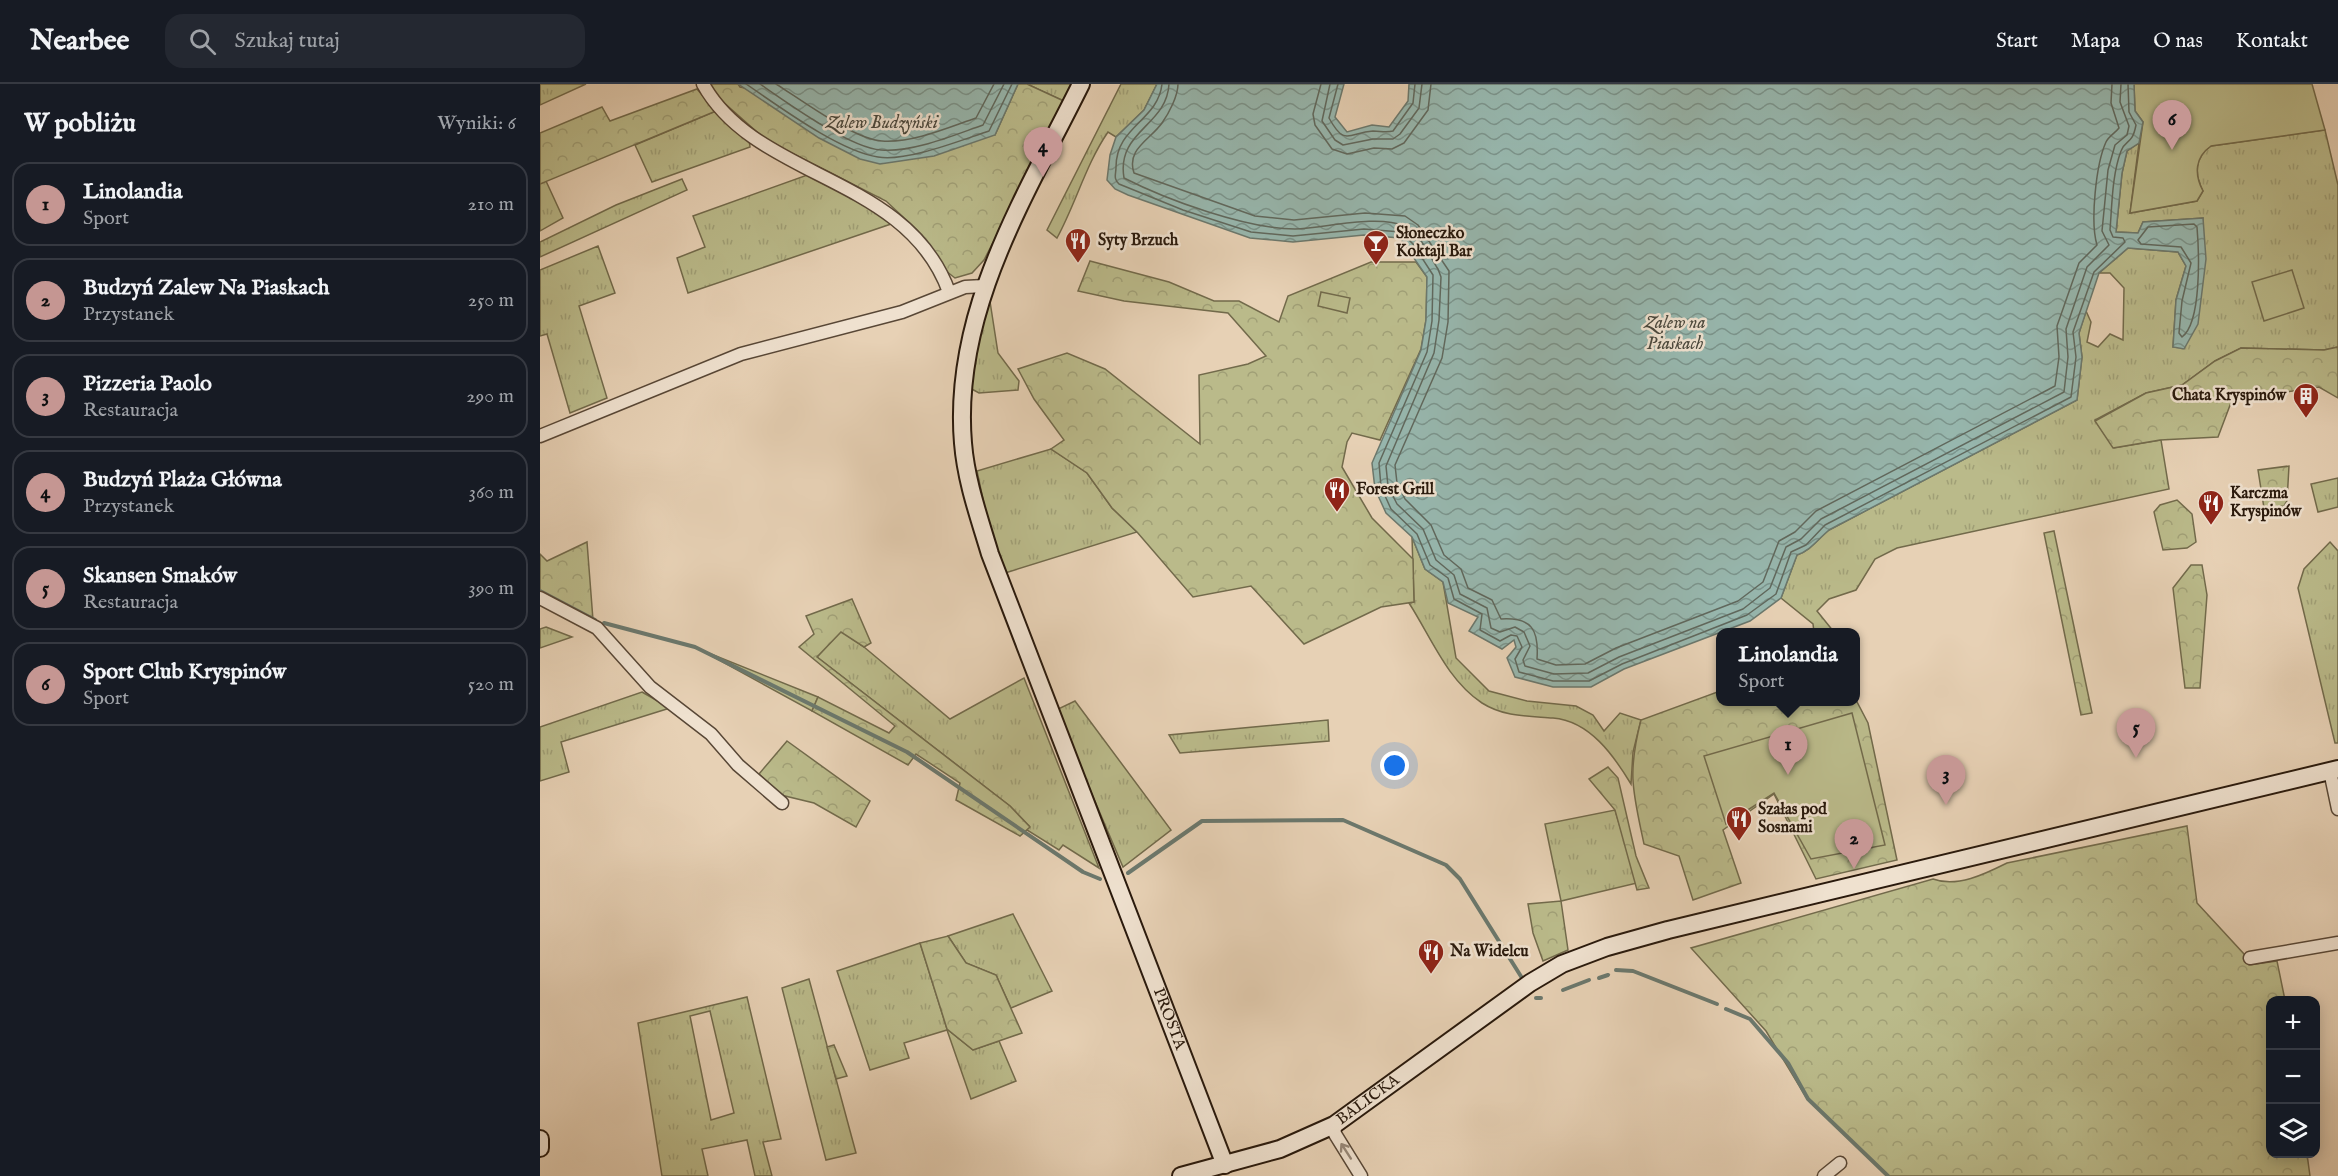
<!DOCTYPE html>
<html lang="pl">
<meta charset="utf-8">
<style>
:root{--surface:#171b24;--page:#242831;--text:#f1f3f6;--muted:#9ea1a6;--line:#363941;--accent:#c59692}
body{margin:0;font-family:"IM FELL English",serif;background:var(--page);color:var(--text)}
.controls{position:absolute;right:18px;bottom:18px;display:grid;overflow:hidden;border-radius:12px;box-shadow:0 3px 15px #0003}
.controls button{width:54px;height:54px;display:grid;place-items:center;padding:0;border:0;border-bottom:2px solid var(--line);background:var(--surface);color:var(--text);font:30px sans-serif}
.you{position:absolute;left:855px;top:682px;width:21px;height:21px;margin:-15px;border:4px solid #fff;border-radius:50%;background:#1a73e8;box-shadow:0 0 0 9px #1a73e833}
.badge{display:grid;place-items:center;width:39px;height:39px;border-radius:50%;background:var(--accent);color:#111;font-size:20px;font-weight:700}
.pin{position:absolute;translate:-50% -50px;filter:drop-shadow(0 2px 3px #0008)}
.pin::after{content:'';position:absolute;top:32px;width:21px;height:18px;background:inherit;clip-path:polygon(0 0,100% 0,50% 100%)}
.popup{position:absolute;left:1176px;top:544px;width:144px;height:78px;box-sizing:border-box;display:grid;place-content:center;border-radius:12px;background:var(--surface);filter:drop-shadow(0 2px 4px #0005);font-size:20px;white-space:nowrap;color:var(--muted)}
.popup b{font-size:22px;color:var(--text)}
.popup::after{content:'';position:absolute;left:50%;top:100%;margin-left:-12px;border:12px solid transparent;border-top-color:var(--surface)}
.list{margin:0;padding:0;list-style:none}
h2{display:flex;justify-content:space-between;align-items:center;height:78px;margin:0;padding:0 24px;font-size:26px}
h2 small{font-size:20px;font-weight:400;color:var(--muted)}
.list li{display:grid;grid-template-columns:39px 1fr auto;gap:18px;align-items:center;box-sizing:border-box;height:84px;margin:0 12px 12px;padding:0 12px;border:2px solid var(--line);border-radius:18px}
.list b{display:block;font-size:22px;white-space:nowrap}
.list p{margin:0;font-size:20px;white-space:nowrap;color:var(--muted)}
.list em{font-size:20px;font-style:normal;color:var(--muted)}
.icon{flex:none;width:33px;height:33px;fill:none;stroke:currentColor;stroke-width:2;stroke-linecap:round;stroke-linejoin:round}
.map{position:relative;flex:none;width:1798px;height:1092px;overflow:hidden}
header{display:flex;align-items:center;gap:36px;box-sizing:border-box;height:84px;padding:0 30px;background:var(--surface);border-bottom:2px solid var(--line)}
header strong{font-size:28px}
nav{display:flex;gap:33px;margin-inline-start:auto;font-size:21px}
.search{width:420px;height:54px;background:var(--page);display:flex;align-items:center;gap:15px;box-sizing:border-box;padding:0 21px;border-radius:18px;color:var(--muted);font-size:22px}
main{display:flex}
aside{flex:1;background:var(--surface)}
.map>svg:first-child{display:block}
</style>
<header>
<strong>Nearbee</strong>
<div class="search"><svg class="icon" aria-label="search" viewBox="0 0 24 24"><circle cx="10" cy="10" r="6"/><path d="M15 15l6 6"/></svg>Szukaj tutaj</div>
<nav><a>Start</a><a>Mapa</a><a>O nas</a><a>Kontakt</a></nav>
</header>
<main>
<aside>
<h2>W pobliżu<small>Wyniki: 6</small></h2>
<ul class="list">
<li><span class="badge">1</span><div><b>Linolandia</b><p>Sport</p></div><em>210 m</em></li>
<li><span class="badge">2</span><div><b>Budzyń Zalew Na Piaskach</b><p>Przystanek</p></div><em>250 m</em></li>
<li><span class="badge">3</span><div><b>Pizzeria Paolo</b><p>Restauracja</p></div><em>290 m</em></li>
<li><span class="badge">4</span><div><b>Budzyń Plaża Główna</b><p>Przystanek</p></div><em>360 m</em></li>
<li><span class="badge">5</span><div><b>Skansen Smaków</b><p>Restauracja</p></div><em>390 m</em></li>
<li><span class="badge">6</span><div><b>Sport Club Kryspinów</b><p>Sport</p></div><em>520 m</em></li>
</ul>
</aside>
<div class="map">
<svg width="1798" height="1092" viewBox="0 0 1798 1092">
<defs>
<pattern id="grass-tufts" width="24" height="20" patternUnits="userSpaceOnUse" patternTransform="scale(1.5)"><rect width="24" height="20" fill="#baba8a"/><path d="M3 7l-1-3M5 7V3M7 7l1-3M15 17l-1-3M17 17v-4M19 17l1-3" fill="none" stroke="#a09f76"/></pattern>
<pattern id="forest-crowns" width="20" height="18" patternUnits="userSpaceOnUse" patternTransform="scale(1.5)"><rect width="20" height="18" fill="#baba8a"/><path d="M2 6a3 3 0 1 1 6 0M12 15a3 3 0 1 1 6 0" fill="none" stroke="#a09f76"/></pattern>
<pattern id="water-waves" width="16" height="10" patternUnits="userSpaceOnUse" patternTransform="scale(1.5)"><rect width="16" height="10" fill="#97b7ae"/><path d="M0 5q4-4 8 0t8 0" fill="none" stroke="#7b948c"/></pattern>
</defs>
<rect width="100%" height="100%" fill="#e7d1b5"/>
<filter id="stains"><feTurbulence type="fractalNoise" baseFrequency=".00333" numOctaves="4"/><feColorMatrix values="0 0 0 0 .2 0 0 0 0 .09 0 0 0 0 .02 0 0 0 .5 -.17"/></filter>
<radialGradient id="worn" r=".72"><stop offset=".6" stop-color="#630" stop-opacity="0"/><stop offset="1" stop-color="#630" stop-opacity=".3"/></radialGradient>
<!-- grass -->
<g fill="url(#grass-tufts)" stroke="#726a4b" stroke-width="1.5" fill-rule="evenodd">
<path d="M0,0H46L0,21Z"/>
<path d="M487,0H535L526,18Z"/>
<path d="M581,0H617L604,26L576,53L568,48C546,80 536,119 517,154L507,146Z"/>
<path d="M176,27L209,55L210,63L112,98L95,61Z"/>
<path d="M1785,46L1798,101V263L1784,266L1701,264L1675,277L1642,301L1606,309L1555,336L1574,364L1621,356L1629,405L1357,464L1335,475L1316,506L1289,515L1277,527L1294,548H1274L1273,540L1241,514L1257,471C1271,466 1277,456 1289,446L1537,316L1542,273L1539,249L1546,227L1551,238L1547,258L1558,263L1570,250L1583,256L1584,204L1570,189H1559L1588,164L1638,168L1646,182L1636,216L1633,263L1644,264L1663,134L1603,138L1598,149L1576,148L1582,89L1587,67L1599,59L1590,129L1657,117L1663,107C1654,90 1655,73 1671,62Z"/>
<path d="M270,90L354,139L148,209L137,174L165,163L153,132Z"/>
<path d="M142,95L147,106L0,173V158L76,121Z"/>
<path d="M6,97L23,134L0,147V100Z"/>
<path d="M58,162L75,209L39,222L67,314L30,329L7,250L0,252V186Z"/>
<path d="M449,211L458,269L479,297L478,306L439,309L428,303Z"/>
<path d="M511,365L547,389L572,424L597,448L465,489L451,453L437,387Z"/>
<path d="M1798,394V423L1778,428L1771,400Z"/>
<path d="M872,453L885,485L903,498L916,574L949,607L987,617L1036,622L1053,631L1064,647L1080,629L1101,636L1093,668L1091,700C1074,672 1050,637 1013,634C988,632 964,633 942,619C907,596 891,553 869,519L874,518Z"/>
<path d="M1790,458L1798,467V659H1795L1758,504L1764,485Z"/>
<path d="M6,543L32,553L0,564V545Z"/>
<path d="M301,547L324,563L410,635L484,594L559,784L523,761L519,766L487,746L489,742L470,722L277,573Z"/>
<path d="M161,566L278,613L272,627Z"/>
<path d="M102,608L130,624L21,658L29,688L0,697V643Z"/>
<path d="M535,617L631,746L583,783L516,626Z"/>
<path d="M788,636L789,657L640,669L629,651Z"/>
<path d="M1075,726L1097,799L1021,817L1005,740Z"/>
<path d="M473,830L512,907L471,924L456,891L426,879L408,852Z"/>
<path d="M380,859L407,945L433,966L459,957L476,997L431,1015L407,946L364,959L369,974L330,986L297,887Z"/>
<path d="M269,895L316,1069L286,1076L242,904Z"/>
<path d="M207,913L241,1055L223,1058L232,1092H215L207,1056L162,1065L168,1092H122L98,939ZM170,927L194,1029L171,1036L150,932Z"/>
</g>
<!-- forest -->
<g fill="url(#forest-crowns)" stroke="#726a4b" stroke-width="1.5">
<path d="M168,0H198L200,3L455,51L478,0H487L526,18L444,176L432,189L415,194L406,187L377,146L346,117L226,56L173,9Z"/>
<path d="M157,5L176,27L0,100V49L62,23L70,37Z"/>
<path d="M550,177L629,198L674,217H699L739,238L748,212L831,178H876L887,193L886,236L881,265L840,356L812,349L807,358L802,383L832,434L873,475L874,518L841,523L764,560L711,502L653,513L597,448L572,424L547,389L511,365L524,356L494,315L478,285L527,269L565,285L660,360L659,291L708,280L726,272L688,229L584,217L538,207Z"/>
<path d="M1798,263V314L1779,303L1692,316L1678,353L1620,356L1573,364L1555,337L1606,309L1642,301L1675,277L1701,264L1784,266Z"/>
<path d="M1749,382L1747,417L1744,422L1724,424L1718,386Z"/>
<path d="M1637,416L1652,430L1656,458L1647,464L1623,466L1614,428L1620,421Z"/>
<path d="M1514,447L1552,629L1541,631L1504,449Z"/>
<path d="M47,458L53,536L0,508V470L7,477Z"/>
<path d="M1651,481H1662L1667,511L1660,604H1645L1633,504Z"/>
<path d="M312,515L331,559L324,563L301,548L277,573L470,722L490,743L480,752L416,716L420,699L376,670L368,681L272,627L278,613L349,649L355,642L259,563L274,550L266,532Z"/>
<path d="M1180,607V618L1316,616L1328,639L1357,776L1276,795L1234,710L1183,746L1201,799L1153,816L1139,772L1104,760C1093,708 1087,690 1101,636Z"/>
<path d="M247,657L330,717L316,743L274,719L241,711L219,690Z"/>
<path d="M1068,683L1078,694L1096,772L1109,804L1097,806L1075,726L1049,695Z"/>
<path d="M1647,742L1657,819L1704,870L1709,881L1737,877L1745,916H1730V1070H1767L1770,1092H1349L1266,1013L1226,947L1151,864L1393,795C1417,804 1445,790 1467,779Z"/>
<path d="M1021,817L1028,866L1003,877L993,849L988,820Z"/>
<path d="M408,852L426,879L456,891L482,949L433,966L407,945L380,859Z"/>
<path d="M294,961L307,992L296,995L287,963Z"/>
</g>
<!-- pitch -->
<g fill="#baba8a" stroke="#726a4b" stroke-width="1.5">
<path d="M1594,0H1772L1785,46L1671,62C1655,73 1654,90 1663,107L1657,117L1590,129L1603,38L1595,27Z"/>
<path d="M1752,186L1764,224L1724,237L1712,198Z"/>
<path d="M781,208L810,214L807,229L778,222Z"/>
<path d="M1312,629L1345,761L1271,775L1234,709L1186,740L1164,672Z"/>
</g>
<!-- water -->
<g fill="url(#water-waves)" stroke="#6b786d" stroke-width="1.5">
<path d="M198,0H478L455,51L394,72L340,80L320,75L279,54Z"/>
<path d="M617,0H804L795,33L807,48L832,41L849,43L868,17L869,0H1594L1595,27L1603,38L1599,59L1587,67L1582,89L1576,148L1598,149L1603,138L1663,134L1666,175L1658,240L1644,265L1633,263L1636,216L1646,182L1638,168L1588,164L1559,189L1539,249L1542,273L1537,316L1289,446C1277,456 1271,466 1257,471L1241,514L1210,537L1084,585L1051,603H1013L975,593L967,574L976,563L974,556L962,565L929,547L938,533L908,519L903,498L885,485L872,453L846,429L835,405L832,379L881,266L886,236L887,193L860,154L824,151L753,158L710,154L588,111L575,105L567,96L570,71L576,53L604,26Z"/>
</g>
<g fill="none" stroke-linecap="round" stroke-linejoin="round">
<!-- shore -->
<g stroke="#60685d" stroke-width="1.5">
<path d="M206,0C240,23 299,67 338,73C367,78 421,56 449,47L472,0"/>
<path d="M220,0C246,18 310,64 341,66C372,69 414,51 443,41L464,0"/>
<path d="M236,0C260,15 315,56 342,57C373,59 407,44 436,34L454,0"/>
<path d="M622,0C618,37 576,42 576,83C576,91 573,94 579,100L643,126L711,148L753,152L824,145L861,148L873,160L893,191L892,237L887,268L839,379L841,403L851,425L877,450L890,481L908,494L914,515L942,530L940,546L960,557L971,551L977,552L982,563L975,575L979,588L1013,597H1049L1082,580L1207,531L1236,510L1251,468L1266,461L1285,441L1531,313L1536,273L1533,248L1554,188L1585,158L1583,154L1573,153L1570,146C1572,121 1572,91 1581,67C1585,55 1592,62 1596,41L1589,28L1588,0"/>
<path d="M629,0C627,42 576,47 584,94C627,116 707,145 755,145C786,144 836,130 865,142C879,147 890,173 898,185L901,193L899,236L894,269L846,382L848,402L857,420L883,445L896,476L914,491L920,510L947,524L951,544L960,548L975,543L984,548L990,562L983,576L985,582L1014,590L1048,589L1079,573L1203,525L1230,504L1246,463L1261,455L1281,435L1524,308L1528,273L1526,245L1547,183L1569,161L1562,147L1568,86L1575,61L1587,51L1589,42L1580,18L1581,0"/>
<path d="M638,0C638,12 629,29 622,39C610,56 586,65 594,89L715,132L754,136L825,129L865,132L878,141L909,187L908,238L902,274L855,381L857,399L865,415L891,441L904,471L921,485L928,504L952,516L961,535C992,533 999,546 997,575L1016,581L1045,580L1076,564L1198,517L1223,498L1239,457L1255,448L1276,427L1515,302L1519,273L1517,242L1539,179L1557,161C1550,138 1556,80 1566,58C1569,52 1575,49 1579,44L1571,19L1572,0"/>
<path d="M781,0L773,30L775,41L792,65L807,70L834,64L852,65L864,59L888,26L891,0"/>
<path d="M790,0L782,37L795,56L803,61L833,55H853L860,50L879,24L882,0"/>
<path d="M798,0L789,34C805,63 808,49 833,47C840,47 846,49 853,47L873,19L875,0"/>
<path d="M1654,140L1657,143C1659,167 1662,238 1642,253L1639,249L1642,217L1651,179L1641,163L1601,160L1598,156L1608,143Z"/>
</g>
<!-- stream -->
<g stroke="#6b786d" stroke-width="4">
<path d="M0,507L55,536"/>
<path d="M64,539L155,563L367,668L543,788L560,795"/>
<path d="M588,789L662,737L803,736L906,781L920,795L982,894"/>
<path d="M1076,886L1093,887L1177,920"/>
<path d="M1059,894L1068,891"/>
<path d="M1023,906L1049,896"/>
<path d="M996,914H1001"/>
<path d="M1186,925L1210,935L1248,979L1268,1015L1348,1092"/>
</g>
<!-- street casing -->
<g stroke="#584736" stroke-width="15">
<g id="street">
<path d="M163,0C216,96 367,91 409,208"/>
<path d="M0,352L201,270L362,228L425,203L444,202"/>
<path d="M0,514L57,544L110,603L171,650L198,681L242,719"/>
<path d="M1790,687L1798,725"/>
<path d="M1710,874L1798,859"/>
<path d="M794,1041L795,1050L821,1092"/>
<path d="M1284,1092L1300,1079"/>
</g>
</g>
<!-- secondary casing -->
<g stroke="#29190c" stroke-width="20">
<g id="secondary">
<path id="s1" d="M541,0C485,113 412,228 423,359C426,397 439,433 450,470L685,1081"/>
<path d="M0,1055V1064"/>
<path id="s2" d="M641,1092L740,1065L794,1041L990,899L1022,880L1067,863L1128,846L1798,685"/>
</g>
</g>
<!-- street -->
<use href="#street" stroke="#efe1cf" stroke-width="12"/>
<!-- secondary -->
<use href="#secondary" stroke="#efe1cf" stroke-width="16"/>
</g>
<!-- one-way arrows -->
<defs><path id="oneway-shaft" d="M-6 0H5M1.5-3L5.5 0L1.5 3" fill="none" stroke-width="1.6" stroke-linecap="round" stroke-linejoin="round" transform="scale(1.5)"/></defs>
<use stroke="#968777" href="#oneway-shaft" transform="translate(806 1067) rotate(-123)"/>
<!-- icons -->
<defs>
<g id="restaurant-pin" transform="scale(1.35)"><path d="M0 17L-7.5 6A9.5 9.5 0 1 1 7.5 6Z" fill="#8f2418" stroke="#efe1cf"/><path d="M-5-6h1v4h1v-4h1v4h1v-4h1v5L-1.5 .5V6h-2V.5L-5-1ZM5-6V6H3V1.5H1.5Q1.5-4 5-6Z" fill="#fff"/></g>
<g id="bar-pin" transform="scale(1.35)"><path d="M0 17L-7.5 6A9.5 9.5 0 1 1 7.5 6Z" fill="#8f2418" stroke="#efe1cf"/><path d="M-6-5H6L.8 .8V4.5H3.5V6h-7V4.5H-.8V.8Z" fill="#fff"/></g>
<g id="building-pin" transform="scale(1.35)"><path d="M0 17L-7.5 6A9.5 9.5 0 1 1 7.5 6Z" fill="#8f2418" stroke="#efe1cf"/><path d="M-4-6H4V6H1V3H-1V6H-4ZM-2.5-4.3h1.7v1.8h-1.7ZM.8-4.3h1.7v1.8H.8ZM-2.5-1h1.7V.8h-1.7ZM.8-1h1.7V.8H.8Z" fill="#fff"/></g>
</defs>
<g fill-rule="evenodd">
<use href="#restaurant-pin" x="538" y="157"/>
<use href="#bar-pin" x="836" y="159"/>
<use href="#building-pin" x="1766" y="312"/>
<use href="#restaurant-pin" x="797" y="406"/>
<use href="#restaurant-pin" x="1671" y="419"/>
<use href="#restaurant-pin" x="1199" y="735"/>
<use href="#restaurant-pin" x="891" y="868"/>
</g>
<g text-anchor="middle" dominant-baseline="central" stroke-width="5" stroke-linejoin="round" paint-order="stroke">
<!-- poi labels -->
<g font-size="16" font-weight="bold" fill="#29190c" stroke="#efe1cf" text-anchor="start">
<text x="856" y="150">Słoneczko<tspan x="856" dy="18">Koktajl Bar</tspan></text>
<text x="558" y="157">Syty Brzuch</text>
<text x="1746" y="312" text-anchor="end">Chata Kryspinów</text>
<text x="816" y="406">Forest Grill</text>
<text x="1690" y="410">Karczma<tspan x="1690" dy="18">Kryspinów</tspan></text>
<text x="1218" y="726">Szałas pod<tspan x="1218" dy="18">Sosnami</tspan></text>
<text x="910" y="868">Na Widelcu</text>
</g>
<!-- street labels -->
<g font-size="16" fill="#29190c" stroke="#efe1cf">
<text stroke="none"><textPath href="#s1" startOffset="996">PROSTA</textPath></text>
<text stroke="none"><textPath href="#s2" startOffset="204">BALICKA</textPath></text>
</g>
<!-- water labels -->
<g font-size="18" font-style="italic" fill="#4a483d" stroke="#efe1cf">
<text x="342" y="39">Zalew Budzyński</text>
<text x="1135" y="239">Zalew na<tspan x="1135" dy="21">Piaskach</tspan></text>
</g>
</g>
<rect width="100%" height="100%" filter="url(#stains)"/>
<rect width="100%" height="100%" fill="url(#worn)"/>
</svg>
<div class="controls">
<button>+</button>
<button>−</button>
<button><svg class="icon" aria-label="layers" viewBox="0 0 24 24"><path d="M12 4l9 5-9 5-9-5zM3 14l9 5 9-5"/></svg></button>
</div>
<div class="you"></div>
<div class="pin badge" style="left:1248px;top:691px">1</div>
<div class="popup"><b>Linolandia</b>Sport</div>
<div class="pin badge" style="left:1314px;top:785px">2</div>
<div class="pin badge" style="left:1406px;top:721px">3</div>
<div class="pin badge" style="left:503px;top:93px">4</div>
<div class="pin badge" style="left:1596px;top:674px">5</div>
<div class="pin badge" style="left:1632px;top:66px">6</div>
</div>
</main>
